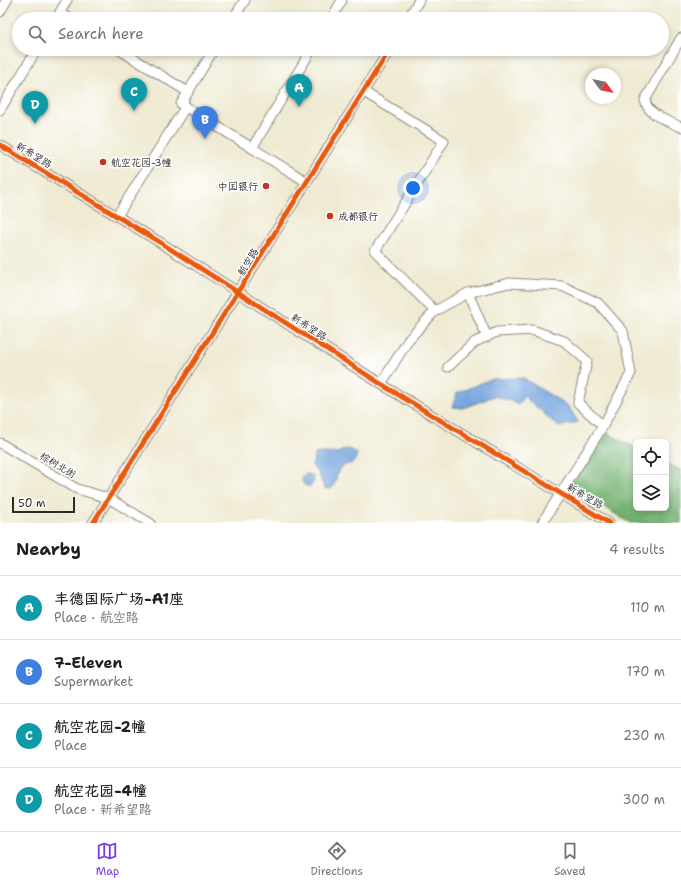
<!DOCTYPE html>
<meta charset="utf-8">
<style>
:root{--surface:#fff;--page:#f2f2f2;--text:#202124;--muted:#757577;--line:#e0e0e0;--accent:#7c3aed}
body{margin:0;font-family:"Shantell Sans","LXGW WenKai TC",sans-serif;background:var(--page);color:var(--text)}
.controls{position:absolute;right:12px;bottom:12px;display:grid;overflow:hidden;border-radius:6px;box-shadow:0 2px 6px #0003}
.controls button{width:36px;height:36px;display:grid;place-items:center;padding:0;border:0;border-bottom:1px solid var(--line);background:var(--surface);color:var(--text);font:20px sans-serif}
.compass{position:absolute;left:585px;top:68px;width:36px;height:36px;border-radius:50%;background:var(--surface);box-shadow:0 2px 6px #0003;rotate:123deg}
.scale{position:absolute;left:12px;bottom:10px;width:63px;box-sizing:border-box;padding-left:4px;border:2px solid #2b2b2b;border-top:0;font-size:11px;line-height:14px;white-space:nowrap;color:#2b2b2b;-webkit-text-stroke:3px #fff;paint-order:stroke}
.you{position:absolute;left:413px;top:188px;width:14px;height:14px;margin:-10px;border:3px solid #fff;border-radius:50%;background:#1a73e8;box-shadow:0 0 0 6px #1a73e833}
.badge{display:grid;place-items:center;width:26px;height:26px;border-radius:50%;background:var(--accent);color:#fff;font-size:13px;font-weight:700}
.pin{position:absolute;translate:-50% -33px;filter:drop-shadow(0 1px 2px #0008)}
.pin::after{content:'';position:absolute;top:21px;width:14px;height:12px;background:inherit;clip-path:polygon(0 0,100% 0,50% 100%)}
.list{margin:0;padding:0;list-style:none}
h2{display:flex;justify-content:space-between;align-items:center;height:52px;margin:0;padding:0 16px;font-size:17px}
h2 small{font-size:13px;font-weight:400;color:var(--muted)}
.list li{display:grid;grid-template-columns:26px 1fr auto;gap:12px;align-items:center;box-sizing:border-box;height:64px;padding:0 16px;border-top:1px solid var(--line)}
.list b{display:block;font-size:15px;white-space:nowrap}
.list p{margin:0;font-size:13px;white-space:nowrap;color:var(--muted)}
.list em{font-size:13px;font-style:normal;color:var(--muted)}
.icon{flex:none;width:22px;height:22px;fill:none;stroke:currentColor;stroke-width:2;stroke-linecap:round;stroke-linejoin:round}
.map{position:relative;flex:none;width:681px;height:523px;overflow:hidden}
.search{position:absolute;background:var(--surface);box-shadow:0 2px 6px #0003;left:12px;right:12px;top:12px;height:44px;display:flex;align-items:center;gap:10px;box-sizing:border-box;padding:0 14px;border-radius:22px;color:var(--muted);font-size:15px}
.sheet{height:308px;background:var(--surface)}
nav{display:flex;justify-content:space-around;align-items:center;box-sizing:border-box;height:56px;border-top:1px solid var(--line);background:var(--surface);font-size:11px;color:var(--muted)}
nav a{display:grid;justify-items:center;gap:2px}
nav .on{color:var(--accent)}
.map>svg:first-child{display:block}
</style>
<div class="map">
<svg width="681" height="523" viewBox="0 0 681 523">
<rect width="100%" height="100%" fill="#fff"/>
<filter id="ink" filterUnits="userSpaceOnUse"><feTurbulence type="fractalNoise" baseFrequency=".025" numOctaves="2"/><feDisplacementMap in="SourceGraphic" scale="8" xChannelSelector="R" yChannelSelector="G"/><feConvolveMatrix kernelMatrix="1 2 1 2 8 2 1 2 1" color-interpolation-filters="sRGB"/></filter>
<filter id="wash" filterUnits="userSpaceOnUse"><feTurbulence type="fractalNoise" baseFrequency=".012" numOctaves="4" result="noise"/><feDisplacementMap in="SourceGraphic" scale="16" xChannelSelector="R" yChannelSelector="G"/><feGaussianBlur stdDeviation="0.9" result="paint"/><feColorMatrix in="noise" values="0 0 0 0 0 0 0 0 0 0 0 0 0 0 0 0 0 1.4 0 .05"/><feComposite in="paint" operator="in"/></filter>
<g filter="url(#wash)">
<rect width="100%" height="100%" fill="#efead2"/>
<!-- forest -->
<path fill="#72b070" stroke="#4e6e4e" d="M607,433L636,448V508H666V463L681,470V523H630L569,486Z"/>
<!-- water -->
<g fill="#75a4de" stroke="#506884">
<path d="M523,378L568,406L578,422L559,427L524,396L519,404L495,396L463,408L452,407L457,393L491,379Z"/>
<path d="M346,449L352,450L357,454C354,468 348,461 341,468C335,475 337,483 331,489L324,488L319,474L312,466L315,454C328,451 332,457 346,449Z"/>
<circle cx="308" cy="480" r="6"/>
</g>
</g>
<g filter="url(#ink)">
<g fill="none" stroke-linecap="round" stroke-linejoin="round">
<!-- minor casing -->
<g stroke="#8d8a7e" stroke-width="11">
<g id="minor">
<path d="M0,12L7,0"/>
<path d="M60,13L70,19"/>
<path d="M56,19L67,0"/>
<path d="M233,19L245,0"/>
<path d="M331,19L342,0"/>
<path d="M408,19L419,0"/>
<path d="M681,38L645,100C647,115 668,121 681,127"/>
<path d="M118,49L188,92"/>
<path d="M214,49L181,104L307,182"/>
<path d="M364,92L444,141L375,251L435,311"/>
<path d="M0,110L37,49"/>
<path d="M0,145L161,243L381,384L609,523"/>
<path d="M252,148L312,49"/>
<path d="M117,216L186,106"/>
<path d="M468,293L487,337"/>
<path d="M448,367L475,342L497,332L532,330L564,341L587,361L578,403L603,426"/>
<path d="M381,384L409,339L435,311L468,293L509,283L562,286L598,303L623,331L631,373L603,426L542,523"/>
<path d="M0,443L77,489L108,498L150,523"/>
<path d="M93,523L390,49"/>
</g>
</g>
<!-- minor -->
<use href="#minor" stroke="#fff" stroke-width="9"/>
<!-- cycleway casing -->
<g stroke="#fff" stroke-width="8">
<g id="cycleway">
<path d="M0,145L161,243L381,384L609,523"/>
<path d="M93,523L390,49"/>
</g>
</g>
<!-- cycleway -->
<use href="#cycleway" stroke="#e8590c" stroke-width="5"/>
</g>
</g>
<!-- markers -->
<g fill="#c8321e" stroke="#fff" stroke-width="1.5">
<circle cx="103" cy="162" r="4"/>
<circle cx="266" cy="186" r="4"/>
<circle cx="330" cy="216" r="4"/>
</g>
<g text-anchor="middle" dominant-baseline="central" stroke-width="3" stroke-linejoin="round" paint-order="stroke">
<!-- street labels -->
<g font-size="10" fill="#2b2b2b" stroke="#fff">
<text transform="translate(34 155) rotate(31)">新希望路</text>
<text transform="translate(248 262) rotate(-58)">航空路</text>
<text transform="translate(309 327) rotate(33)">新希望路</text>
<text transform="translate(58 465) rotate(31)">棕树北街</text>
<text transform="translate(585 496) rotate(30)">新希望路</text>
</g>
<!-- poi labels -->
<g font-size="10" fill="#2b2b2b" stroke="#fff" text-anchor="start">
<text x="111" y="162">航空花园-3幢</text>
<text x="258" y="186" text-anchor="end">中国银行</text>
<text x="338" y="216">成都银行</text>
</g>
</g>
</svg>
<div class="controls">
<button><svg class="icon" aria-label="locate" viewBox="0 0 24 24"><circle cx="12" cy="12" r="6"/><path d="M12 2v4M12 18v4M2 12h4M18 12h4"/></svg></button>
<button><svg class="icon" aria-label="layers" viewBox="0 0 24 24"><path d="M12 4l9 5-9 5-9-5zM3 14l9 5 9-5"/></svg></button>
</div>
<svg class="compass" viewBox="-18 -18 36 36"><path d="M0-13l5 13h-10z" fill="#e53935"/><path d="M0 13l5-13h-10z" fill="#757577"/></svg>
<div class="scale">50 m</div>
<div class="you"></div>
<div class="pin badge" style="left:299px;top:107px;background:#0f9aa8">A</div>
<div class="pin badge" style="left:205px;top:139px;background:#3f7fe0">B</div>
<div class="pin badge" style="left:134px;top:111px;background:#0f9aa8">C</div>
<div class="pin badge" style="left:35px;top:124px;background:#0f9aa8">D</div>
<div class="search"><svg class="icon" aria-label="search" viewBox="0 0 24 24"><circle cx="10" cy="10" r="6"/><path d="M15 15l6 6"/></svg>Search here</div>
</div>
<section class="sheet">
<h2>Nearby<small>4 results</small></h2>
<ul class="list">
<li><span class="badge" style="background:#0f9aa8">A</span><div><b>丰德国际广场-A1座</b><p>Place · 航空路</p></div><em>110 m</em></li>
<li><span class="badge" style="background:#3f7fe0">B</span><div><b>7-Eleven</b><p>Supermarket</p></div><em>170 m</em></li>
<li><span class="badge" style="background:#0f9aa8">C</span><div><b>航空花园-2幢</b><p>Place</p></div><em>230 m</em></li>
<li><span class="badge" style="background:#0f9aa8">D</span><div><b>航空花园-4幢</b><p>Place · 新希望路</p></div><em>300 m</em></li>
</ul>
</section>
<nav>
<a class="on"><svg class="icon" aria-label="map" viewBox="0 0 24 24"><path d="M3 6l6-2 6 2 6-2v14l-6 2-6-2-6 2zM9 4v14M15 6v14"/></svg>Map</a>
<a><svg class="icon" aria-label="directions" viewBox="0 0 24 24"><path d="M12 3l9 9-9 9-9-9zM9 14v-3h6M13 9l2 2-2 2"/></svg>Directions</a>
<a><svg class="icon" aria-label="saved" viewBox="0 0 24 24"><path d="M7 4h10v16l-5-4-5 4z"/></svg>Saved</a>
</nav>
